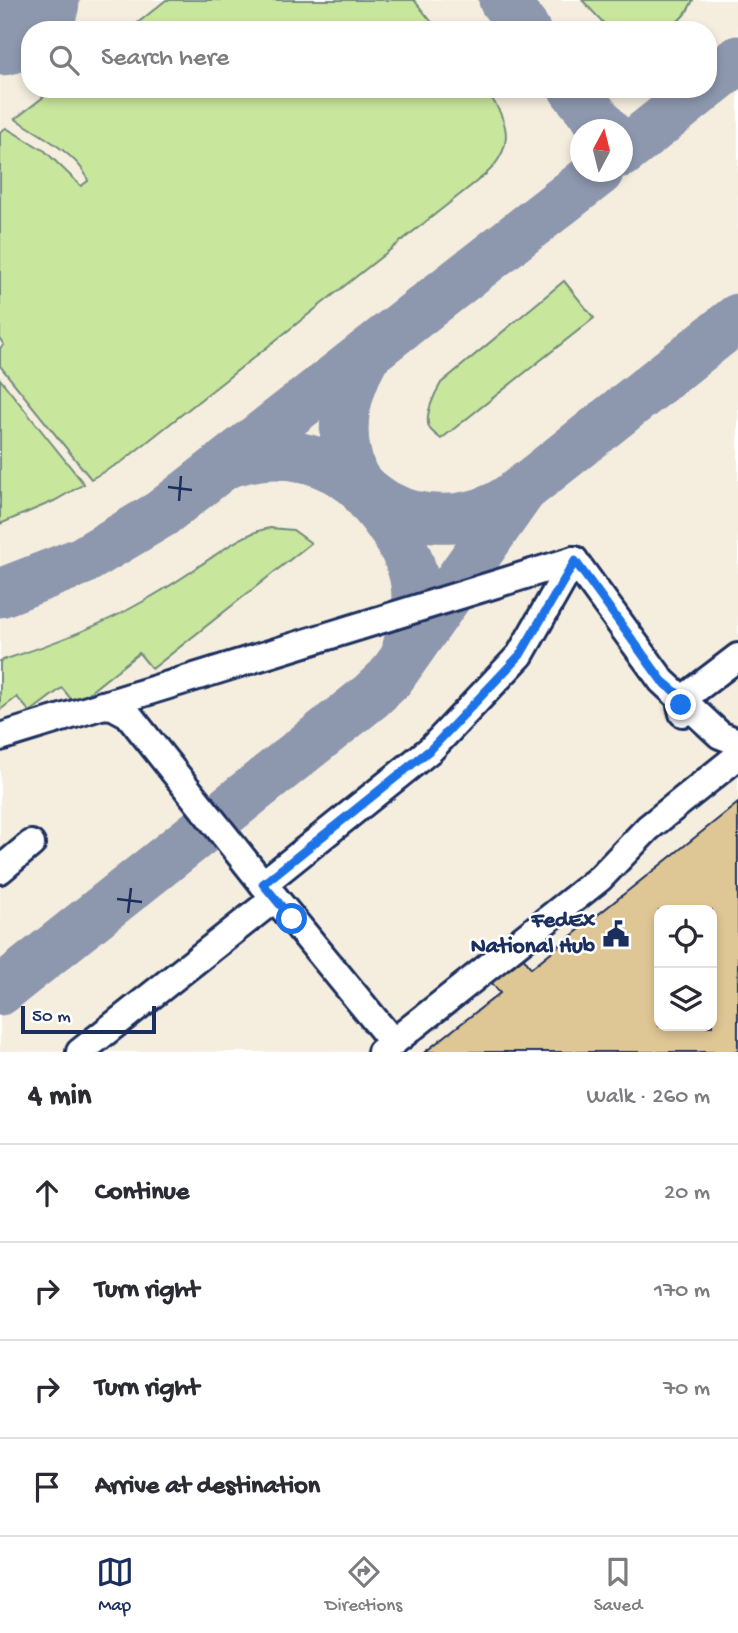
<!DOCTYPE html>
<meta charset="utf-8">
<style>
:root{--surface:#fff;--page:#f2f2f3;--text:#2b2b33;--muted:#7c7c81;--line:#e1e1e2;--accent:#1b2f5e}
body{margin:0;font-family:"Gochi Hand",sans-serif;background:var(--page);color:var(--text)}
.controls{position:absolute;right:21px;bottom:21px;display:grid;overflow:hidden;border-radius:14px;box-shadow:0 4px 10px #0003}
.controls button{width:63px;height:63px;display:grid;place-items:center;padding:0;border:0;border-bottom:2px solid var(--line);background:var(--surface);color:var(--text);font:35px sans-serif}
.compass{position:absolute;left:570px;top:119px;width:63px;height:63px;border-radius:50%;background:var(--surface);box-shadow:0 4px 10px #0003;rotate:7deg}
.scale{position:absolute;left:21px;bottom:18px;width:135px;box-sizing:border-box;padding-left:7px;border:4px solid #1b2f5e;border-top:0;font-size:19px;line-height:24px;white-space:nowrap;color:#1b2f5e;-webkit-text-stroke:5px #fff;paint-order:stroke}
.stop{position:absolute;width:21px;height:21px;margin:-16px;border:5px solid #1a73e8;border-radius:50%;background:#fff}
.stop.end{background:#1a73e8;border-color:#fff;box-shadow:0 2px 7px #0008}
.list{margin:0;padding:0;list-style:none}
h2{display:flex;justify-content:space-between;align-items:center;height:91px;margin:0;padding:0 28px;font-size:30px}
h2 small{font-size:23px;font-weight:400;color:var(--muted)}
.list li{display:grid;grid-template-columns:46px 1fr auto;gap:21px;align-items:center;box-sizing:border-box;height:98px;padding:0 28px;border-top:2px solid var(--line)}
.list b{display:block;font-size:26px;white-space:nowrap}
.list em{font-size:23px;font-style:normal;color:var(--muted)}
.icon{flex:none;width:38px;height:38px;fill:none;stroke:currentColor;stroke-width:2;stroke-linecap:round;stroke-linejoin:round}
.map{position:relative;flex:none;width:738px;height:1052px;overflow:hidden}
.search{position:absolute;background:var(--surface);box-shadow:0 4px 10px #0003;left:21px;right:21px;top:21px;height:77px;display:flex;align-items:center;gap:18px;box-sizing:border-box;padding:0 24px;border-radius:28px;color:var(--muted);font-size:26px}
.sheet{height:483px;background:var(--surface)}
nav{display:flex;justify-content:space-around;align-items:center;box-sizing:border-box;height:98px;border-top:2px solid var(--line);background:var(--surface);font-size:19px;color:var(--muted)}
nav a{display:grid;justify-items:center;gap:4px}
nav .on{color:var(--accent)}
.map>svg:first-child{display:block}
</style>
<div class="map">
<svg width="738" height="1052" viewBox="0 0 738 1052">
<rect width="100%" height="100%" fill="#fff"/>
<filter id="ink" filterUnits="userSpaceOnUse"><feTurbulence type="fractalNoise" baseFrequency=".0143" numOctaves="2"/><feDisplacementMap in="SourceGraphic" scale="14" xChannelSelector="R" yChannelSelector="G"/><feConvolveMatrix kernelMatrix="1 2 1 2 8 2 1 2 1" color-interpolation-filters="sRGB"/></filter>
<g filter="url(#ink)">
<!-- built -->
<path fill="#f5eedf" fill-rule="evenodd" d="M0,0H738V1052H0ZM30,30H708V89H30ZM580,130H622V172H580ZM659,910H712V1026H659Z"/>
<!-- green -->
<g fill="#c9e69d" stroke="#728a7e" stroke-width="2">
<path d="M166,0H414L438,30H129Z"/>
<path d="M582,0H693C676,39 646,30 610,30Z"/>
<path d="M54,89H485C508,119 517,145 486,174L123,461L91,479L0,366V348L4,345L0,339V132L6,128L45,151L81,186L88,181C83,158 35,131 15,119Z"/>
<path d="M564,281L594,318L441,439C437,435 432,433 429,427C424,415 435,393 441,383Z"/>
<path d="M0,379L84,484L54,501L0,524Z"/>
<path d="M270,528L293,530L311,543L152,669L139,653L75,704L62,688L30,712L17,697L0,710V661C50,645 99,627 144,601C163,590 182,579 199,566C222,551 243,533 270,528Z"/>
</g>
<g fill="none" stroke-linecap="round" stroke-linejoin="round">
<!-- taxiway -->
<g stroke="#8d97ae" stroke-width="49">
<path d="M503,0L526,30"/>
<path d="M708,84L738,60"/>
<path d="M573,89L606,130"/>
<path d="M622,153L702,89"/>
<path d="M366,354C346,391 336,430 352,472C359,488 372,502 383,516C414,556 426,596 407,646"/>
<path d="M227,464C264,451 301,451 336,470C354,479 368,494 385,504C417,522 461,523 495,507C504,503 513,496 522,490"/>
<path d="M0,593L82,561L161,514L599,172"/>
<path d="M0,991L371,696L390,678L523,489L738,318"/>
</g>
<!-- runway -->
<path stroke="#8d97ae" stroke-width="121" d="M0,15L19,0"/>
</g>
<!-- building -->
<path fill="#dfc695" stroke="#1b2f5e" stroke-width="2" fill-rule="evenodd" d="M738,803V1052H425L500,993L491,982L523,957L531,968ZM659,910H712V1026H659Z"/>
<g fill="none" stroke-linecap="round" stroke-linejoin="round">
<!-- minor casing -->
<g stroke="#1b2f5e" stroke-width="32">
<g id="minor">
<path d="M574,560L662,681L720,735L738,742"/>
<path d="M102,705L113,706L128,714L263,884"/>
<path d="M683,713L681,705L683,699L738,657"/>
<path d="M0,737L574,560"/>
<path d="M0,870L31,844"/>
<path d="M275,898L393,1042"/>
<path d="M80,1052L275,898L263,884L431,749L520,655L574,560"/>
<path d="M381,1052L600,878L648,828L738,756"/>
</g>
</g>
<!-- minor -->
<use href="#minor" stroke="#fff" stroke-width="26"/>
</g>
</g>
<g fill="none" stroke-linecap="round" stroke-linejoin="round" filter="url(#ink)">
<!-- route -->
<path stroke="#1a73e8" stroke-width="9" d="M292,919L263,884L431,749L520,655L575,561L662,681L684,699L681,705"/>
</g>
<!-- ticks -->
<path fill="none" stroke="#1b2f5e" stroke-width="2.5" d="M168,487L192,490M179,501L181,476M117,899L142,902M128,913L131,888"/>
<!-- icons -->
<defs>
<g id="civic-bare" transform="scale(2.1)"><path d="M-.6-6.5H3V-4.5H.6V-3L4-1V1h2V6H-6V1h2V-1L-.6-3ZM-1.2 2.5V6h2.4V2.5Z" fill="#1b2f5e" stroke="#fff" stroke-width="2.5" paint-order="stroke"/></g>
</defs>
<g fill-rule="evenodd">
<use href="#civic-bare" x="616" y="934"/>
</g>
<g text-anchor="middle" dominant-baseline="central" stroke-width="5" stroke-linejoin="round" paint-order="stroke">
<!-- poi labels -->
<g font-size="23" font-weight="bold" fill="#1b2f5e" stroke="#fff" text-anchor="end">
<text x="595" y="921">FedEx<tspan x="595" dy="26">National Hub</tspan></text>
</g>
</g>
</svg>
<div class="controls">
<button><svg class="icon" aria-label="locate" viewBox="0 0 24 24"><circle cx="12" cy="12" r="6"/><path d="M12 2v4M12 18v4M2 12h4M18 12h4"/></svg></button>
<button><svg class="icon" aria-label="layers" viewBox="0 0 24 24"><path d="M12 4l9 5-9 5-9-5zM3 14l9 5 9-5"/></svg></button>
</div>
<svg class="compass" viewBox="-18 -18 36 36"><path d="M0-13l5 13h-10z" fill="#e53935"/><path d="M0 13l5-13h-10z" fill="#7c7c81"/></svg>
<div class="scale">50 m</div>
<div class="stop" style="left:292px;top:919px"></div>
<div class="stop end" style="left:681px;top:705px"></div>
<div class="search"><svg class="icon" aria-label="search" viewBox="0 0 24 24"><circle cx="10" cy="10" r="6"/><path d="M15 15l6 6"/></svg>Search here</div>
</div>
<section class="sheet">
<h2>4 min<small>Walk · 260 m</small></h2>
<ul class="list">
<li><svg class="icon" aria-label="ahead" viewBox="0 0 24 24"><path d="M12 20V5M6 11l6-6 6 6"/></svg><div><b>Continue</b></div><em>20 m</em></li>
<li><svg class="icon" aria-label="right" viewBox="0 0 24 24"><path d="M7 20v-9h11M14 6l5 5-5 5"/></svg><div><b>Turn right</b></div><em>170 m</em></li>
<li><svg class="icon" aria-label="right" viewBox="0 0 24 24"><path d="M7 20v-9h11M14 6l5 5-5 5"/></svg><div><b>Turn right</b></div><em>70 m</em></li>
<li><svg class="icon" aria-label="arrive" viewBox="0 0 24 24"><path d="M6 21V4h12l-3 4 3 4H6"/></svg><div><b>Arrive at destination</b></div></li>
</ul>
</section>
<nav>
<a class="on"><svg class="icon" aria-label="map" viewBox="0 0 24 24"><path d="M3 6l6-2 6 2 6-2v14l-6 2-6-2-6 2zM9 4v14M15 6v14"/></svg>Map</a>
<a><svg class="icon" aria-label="directions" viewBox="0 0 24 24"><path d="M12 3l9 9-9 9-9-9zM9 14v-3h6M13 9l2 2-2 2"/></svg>Directions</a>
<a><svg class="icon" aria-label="saved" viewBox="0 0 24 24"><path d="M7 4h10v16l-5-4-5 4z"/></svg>Saved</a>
</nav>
